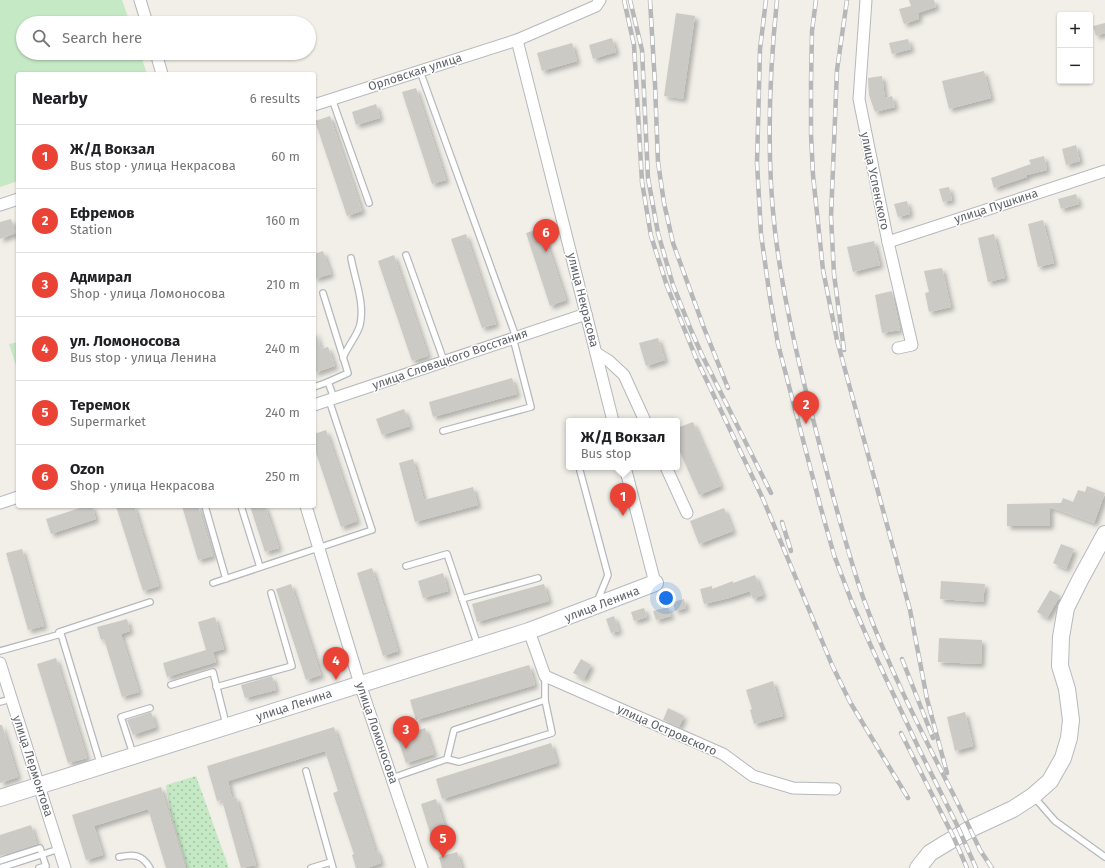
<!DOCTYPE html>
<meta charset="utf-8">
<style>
:root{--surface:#fff;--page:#f6f6f6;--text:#202124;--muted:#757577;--line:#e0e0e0;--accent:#ea4335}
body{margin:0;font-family:"Fira Sans",sans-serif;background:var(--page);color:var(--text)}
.controls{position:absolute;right:12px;top:12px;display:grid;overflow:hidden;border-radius:4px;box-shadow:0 1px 3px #0004}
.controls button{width:36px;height:36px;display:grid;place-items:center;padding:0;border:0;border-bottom:1px solid var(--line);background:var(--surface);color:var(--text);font:20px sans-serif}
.you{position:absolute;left:666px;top:598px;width:14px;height:14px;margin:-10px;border:3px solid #fff;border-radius:50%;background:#1a73e8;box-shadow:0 0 0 6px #1a73e833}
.badge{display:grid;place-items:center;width:26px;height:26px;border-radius:50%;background:var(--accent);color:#fff;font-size:13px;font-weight:700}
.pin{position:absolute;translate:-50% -33px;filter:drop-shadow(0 1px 2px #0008)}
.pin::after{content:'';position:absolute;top:21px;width:14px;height:12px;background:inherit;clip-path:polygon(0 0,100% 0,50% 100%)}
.popup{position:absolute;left:566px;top:418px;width:114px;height:52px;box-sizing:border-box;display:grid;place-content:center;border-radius:4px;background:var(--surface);filter:drop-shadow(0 1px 3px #0005);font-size:13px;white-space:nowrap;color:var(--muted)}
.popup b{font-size:15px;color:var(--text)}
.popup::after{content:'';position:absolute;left:50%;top:100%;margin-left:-8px;border:8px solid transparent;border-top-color:var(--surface)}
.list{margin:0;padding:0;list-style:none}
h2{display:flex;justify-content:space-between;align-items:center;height:52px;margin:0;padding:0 16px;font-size:17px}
h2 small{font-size:13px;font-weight:400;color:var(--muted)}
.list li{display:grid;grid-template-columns:26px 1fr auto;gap:12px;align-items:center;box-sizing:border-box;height:64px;padding:0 16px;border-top:1px solid var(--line)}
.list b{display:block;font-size:15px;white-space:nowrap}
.list p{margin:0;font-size:13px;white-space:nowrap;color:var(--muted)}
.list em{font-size:13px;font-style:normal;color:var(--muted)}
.icon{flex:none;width:22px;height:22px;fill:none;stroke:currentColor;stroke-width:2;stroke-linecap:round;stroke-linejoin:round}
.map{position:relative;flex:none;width:1105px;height:868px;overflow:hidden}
.search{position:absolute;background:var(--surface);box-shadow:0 1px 3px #0004;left:16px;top:16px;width:300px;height:44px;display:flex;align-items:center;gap:10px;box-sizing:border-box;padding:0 14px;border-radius:22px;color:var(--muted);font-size:15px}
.panel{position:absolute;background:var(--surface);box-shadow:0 1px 3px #0004;left:16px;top:72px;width:300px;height:436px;border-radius:4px}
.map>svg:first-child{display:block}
</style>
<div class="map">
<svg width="1105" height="868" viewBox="0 0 1105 868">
<defs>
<pattern id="grass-dots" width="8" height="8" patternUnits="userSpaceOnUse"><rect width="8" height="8" fill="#c5e8c5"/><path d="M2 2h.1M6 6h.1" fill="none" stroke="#a3c0a4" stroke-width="1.8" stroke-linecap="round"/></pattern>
<filter id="shadow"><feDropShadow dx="3.5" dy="3.5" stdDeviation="2" flood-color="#0004"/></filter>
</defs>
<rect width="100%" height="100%" fill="#f1efe8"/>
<!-- grass -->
<path fill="url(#grass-dots)" d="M196,776L229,868H187L170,810L166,785Z"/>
<!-- pitch -->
<g fill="#c5e8c5">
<path d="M0,0H122L130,23H23V53H140L147,74H18V181L0,187Z"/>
<path d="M18,342V372L9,344Z"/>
</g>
<!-- building -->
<g fill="#cccac5" filter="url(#shadow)">
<path d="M909,0H934L936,7L918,13L919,19L904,24L899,9L911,6Z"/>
<path d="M676,13L695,16L683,99L664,96Z"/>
<path d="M1105,23V33L1096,36L1093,26Z"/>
<path d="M612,38L616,52L593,59L589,45Z"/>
<path d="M908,39L911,49L892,54L889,43Z"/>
<path d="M572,43L577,61L542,71L537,53Z"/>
<path d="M984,71L991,98L949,109L942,81Z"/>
<path d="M882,76L885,98L892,96L895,107L875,112L869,95L868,78Z"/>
<path d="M416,88L446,180L432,184L402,92Z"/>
<path d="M376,104L380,118L356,125L352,112Z"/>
<path d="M330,116L362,211L347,216L315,121Z"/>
<path d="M1076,145L1080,161L1066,165L1062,149Z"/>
<path d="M1044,156L1047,170L1027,175V177L994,188L991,178L1031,164L1029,160Z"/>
<path d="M949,187L952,200L943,202L939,189Z"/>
<path d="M1076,194L1079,204L1061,209L1058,199Z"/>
<path d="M907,201L910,214L898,217L894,204Z"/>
<path d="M11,219L16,233L0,239V222Z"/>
<path d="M1043,220L1054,263L1038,267L1028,224Z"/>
<path d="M542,228L566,300L550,306L526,233Z"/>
<path d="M466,234L496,324L482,328L451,239Z"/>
<path d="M994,234L1005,278L988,282L978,238Z"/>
<path d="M874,241L880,265L853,272L847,247Z"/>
<path d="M323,251L331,274L314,279V254Z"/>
<path d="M394,255L428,356L412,361L378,261Z"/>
<path d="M942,268L951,307L929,312L925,293L929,292L924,271Z"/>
<path d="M892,291L900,330L882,333L875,295Z"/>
<path d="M315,331L321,349L328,347L335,366L314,373V332Z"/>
<path d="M658,338L665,360L646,366L639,343Z"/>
<path d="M512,378L517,394L433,417L429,402Z"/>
<path d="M404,409L410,426L382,435L376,419Z"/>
<path d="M693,422L721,486L699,495L677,445V428Z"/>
<path d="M326,430L357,521L341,527L314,447V434Z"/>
<path d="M413,459L424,500L473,487L478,505L415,522L399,463Z"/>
<path d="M1087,486L1105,493L1094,523L1050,507V526H1007V504L1061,503L1063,498L1073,502L1078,490L1085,492Z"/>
<path d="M86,506H92L96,519L51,534L46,519Z"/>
<path d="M116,506H134L159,586L143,591Z"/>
<path d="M182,506H198L213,556L198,560Z"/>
<path d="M250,506H265L279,548L265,552Z"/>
<path d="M724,508L733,531L699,544L690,521Z"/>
<path d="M1061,544L1074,549L1066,569L1053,563Z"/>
<path d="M22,549L44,626L28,630L6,553Z"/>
<path d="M372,568L398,651L383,656L357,573Z"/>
<path d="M443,573L448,591L423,598L418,581Z"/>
<path d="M755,575L763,595L753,599L750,591L729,598L704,604L700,589L712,586V589L733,581V583Z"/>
<path d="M941,581L985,584L983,602L940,599Z"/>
<path d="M291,584L321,675L306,680L276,589Z"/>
<path d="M544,584L549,601L477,622L472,604Z"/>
<path d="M1050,590L1060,596L1047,618L1037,612Z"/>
<path d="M684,599L686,608L675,611L673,602Z"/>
<path d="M668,607L671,616L656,620L653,611Z"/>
<path d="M644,608L647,617L634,621L631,612Z"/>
<path d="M614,616L619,631L611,633L606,619Z"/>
<path d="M215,617L224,649L213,652L216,662L167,677L163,663L206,650L198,622Z"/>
<path d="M127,619L130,631L121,634L139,692L122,697L104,639L101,640L97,627Z"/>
<path d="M939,638L982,640L981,664L938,662Z"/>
<path d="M56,658L87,758L68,763L37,664Z"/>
<path d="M581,659L591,665L584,679L573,673Z"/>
<path d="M529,665L535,685L416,720L410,700Z"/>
<path d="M272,676L276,690L245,698L241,685Z"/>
<path d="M773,681L783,716L754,724L750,710L752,709L746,690Z"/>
<path d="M668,708L684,716L679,727L663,720Z"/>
<path d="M151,712L156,727L133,735L127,720Z"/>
<path d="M965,712L973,746L955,751L947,717Z"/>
<path d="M0,725H2L18,777L0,783Z"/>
<path d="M334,727L375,850H377L381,863L367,868H356L352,855L354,854L333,793L338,791L325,751L228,781L232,798L236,797L256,865L241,868L222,800L217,801L207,766Z"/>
<path d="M425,728L434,754L406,763L397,737Z"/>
<path d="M551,743L557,763L442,799L436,779Z"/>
<path d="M161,787L185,868H166L148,809L94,826L103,855L86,860L72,815Z"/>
<path d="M436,799L447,834L432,839L421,804Z"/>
<path d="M31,825L37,844L0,856V835Z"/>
<path d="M457,852L462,868H442L439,857Z"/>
</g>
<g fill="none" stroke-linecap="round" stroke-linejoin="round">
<!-- service casing -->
<g stroke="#b5b8bc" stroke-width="8">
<g id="service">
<path d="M420,71L516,337"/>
<path d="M332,99L369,203"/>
<path d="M406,255L444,361"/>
<path d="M323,293L348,373L328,382"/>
<path d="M343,358C347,347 357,336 360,325C365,303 355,280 351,258"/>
<path d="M314,387L328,382L334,398"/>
<path d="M443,431L531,407L513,338"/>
<path d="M579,467L608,575L597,602"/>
<path d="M205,506L226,579"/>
<path d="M241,506L260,567"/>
<path d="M406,566L447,554L478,646"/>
<path d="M213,583L372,530L329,400"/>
<path d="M462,599L538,578"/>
<path d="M61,634L101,766"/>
<path d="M0,651L61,634L59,632L150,602"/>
<path d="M171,685L213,672L226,724"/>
<path d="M216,687L292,666L271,593"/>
<path d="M0,702L11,699"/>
<path d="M133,754L121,717L150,708"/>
<path d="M447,759L459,762L552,733L545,700"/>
<path d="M306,771L333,868"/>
<path d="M392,778L447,759L454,730L545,700V676"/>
<path d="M1034,797L1055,821L1105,857"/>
<path d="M119,857C133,854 142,854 150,868"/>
<path d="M0,861L40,848L46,866L39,868"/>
<path d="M0,868L59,849"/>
<path d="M311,868L331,862"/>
</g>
</g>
<!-- minor casing -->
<g stroke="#b5b8bc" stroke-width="13">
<g id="minor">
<path d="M140,0L147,23"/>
<path d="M866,0L859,99L888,242L912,345L898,348"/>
<path d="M517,40L613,421"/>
<path d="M156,53L162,74"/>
<path d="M314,105L517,40L596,6L600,0"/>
<path d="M0,205L18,199"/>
<path d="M888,242L1105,171"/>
<path d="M596,353L609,361L624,375L645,421"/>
<path d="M314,405L586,314"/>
<path d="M625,467L655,583"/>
<path d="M666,467L687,513"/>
<path d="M0,503L18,497"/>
<path d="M306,506L360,684L422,868"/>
<path d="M529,631L545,676L723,754L753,776L793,788L835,789"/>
<path d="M0,663L65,868"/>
</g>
</g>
<!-- secondary casing -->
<g stroke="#b6babf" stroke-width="18">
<g id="secondary">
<path d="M0,798L529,631L655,583"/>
<path d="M918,868L930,853L943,845L970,829L1013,809L1033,796L1050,781L1063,758L1069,738L1071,720L1067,689L1060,666L1061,637L1066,608L1080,580L1105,534"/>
</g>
</g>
<!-- service -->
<use href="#service" stroke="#fff" stroke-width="5.5"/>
<!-- minor -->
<use href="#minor" stroke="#fff" stroke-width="11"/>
<!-- secondary -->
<use href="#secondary" stroke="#fff" stroke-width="16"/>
<!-- rail casing -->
<g stroke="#b6b7b8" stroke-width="4.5">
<g id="rail">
<path d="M624,0L634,45L642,182L651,236L667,286L696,358L763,499L832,665L850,702L908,798"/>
<path d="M630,0L642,50L648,178L658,233L673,285L691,330L702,355L771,493"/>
<path d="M650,0L655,84L658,162L664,203L673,243L704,328L728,388"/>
<path d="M766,0L760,49L757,163L761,234L770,298L778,344L820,505L834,555L851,600L874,653L920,751L957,825L976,868"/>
<path d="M777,0C769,77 766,154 775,231C784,307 803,381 822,454C835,503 847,552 864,600C887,664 918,725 949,786C960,807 970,829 980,850L992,868"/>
<path d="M816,0L812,31L811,83V134L813,175L823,270L837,340L910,610L927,699L947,773"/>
<path d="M844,350L834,274L831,217L837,70L847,0"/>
<path d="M782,522L791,551"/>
<path d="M902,659L933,738"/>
<path d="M901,733L954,838L967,868"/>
</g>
</g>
<!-- rail -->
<use href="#rail" stroke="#fff" stroke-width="3" stroke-dasharray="9" stroke-linecap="butt"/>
</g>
<g text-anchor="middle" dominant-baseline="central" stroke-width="3" stroke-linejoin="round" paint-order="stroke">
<!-- street labels -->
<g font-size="12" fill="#5f6368" stroke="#fff">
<text transform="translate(415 72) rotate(-18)">Орловская улица</text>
<text transform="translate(875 181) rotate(78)">улица Успенского</text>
<text transform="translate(996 206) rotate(-18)">улица Пушкина</text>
<text transform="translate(583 300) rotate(76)">улица Некрасова</text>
<text transform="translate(450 359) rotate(-19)">улица Словацкого Восстания</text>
<text transform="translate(602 604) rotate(-21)">улица Ленина</text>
<text transform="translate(294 705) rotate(-18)">улица Ленина</text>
<text transform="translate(667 730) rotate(24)">улица Островского</text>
<text transform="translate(377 733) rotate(71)">улица Ломоносова</text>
<text transform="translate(33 766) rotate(72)">улица Лермонтова</text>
</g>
</g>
</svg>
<div class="controls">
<button>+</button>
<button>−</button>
</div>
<div class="you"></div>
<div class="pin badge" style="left:623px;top:516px">1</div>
<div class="popup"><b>Ж/Д Вокзал</b>Bus stop</div>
<div class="pin badge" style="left:806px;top:424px">2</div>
<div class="pin badge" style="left:406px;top:749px">3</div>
<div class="pin badge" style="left:336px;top:680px">4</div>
<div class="pin badge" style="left:443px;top:858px">5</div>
<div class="pin badge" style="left:546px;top:252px">6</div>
<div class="search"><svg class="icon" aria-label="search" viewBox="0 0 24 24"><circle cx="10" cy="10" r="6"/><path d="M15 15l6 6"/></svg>Search here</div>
<section class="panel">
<h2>Nearby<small>6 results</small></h2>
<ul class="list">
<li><span class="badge">1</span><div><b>Ж/Д Вокзал</b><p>Bus stop · улица Некрасова</p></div><em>60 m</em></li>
<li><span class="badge">2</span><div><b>Ефремов</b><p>Station</p></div><em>160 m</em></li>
<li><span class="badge">3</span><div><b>Адмирал</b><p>Shop · улица Ломоносова</p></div><em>210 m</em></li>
<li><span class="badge">4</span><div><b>ул. Ломоносова</b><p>Bus stop · улица Ленина</p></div><em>240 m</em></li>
<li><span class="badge">5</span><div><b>Теремок</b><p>Supermarket</p></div><em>240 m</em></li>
<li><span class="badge">6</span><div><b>Ozon</b><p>Shop · улица Некрасова</p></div><em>250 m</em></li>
</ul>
</section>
</div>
